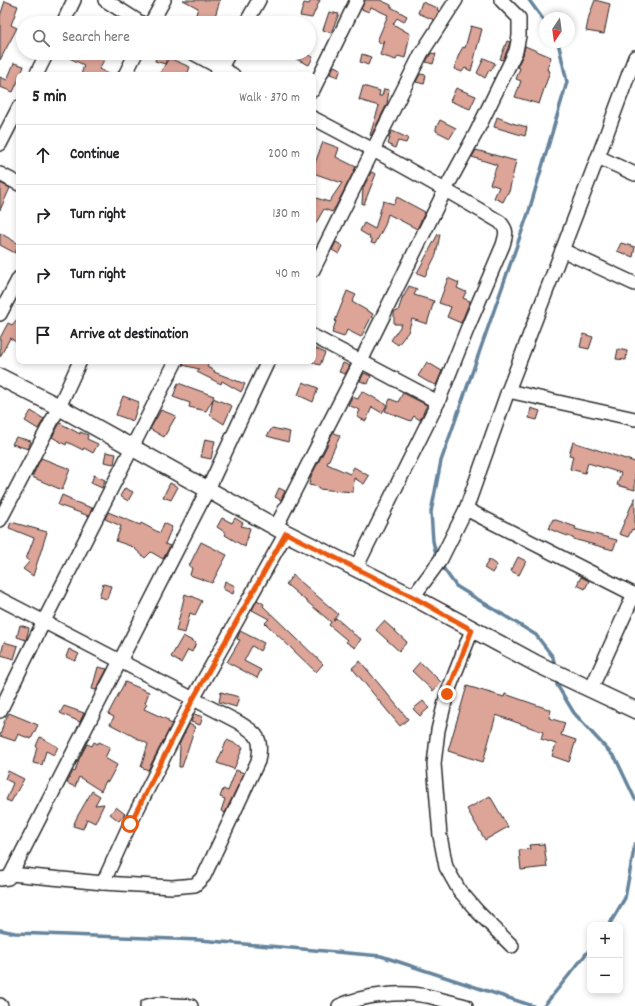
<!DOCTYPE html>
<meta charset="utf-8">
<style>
:root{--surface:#fff;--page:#f2f2f2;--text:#202124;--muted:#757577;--line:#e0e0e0}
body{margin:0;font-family:Dekko,sans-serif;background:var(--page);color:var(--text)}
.controls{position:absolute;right:12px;bottom:12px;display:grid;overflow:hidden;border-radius:8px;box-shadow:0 2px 6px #0003}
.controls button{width:36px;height:36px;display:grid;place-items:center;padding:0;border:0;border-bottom:1px solid var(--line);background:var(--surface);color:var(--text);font:20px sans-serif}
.compass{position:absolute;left:539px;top:12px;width:36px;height:36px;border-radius:50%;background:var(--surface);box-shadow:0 2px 6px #0003;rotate:193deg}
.stop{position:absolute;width:12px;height:12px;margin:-9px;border:3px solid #ea580c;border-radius:50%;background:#fff}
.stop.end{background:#ea580c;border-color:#fff;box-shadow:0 1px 4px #0008}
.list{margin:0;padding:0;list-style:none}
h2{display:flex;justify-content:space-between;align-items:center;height:52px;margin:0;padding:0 16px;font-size:17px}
h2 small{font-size:13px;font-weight:400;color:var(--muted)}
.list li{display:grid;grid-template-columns:26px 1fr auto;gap:12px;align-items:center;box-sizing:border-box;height:60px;padding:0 16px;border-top:1px solid var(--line)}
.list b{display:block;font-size:15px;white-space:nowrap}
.list em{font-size:13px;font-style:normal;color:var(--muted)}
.icon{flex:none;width:22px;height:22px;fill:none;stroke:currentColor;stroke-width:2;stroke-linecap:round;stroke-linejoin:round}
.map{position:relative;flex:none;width:635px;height:1006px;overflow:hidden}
.search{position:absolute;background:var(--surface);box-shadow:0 2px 6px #0003;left:16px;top:16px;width:300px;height:44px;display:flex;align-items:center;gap:10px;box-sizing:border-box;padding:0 14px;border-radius:22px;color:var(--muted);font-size:15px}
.panel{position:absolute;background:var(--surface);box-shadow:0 2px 6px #0003;left:16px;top:72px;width:300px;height:292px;border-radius:8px}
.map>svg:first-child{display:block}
</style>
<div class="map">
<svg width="635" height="1006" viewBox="0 0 635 1006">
<rect width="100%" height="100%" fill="#fff"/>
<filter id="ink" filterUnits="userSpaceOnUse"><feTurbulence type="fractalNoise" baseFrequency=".025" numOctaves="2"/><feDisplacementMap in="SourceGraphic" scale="8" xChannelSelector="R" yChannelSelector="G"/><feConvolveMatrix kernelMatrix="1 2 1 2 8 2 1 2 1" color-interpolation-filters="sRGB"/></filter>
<g filter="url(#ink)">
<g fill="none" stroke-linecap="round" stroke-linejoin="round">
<!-- stream -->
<g stroke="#65849c" stroke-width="3.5">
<path d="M529,0L545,22"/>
<path d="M437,558L433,541L431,512L441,461L529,211L567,82L558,42"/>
<path d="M441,565L456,586L536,635L553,657L555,667"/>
<path d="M556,679L557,685L574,713L616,759L635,799"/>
<path d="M609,925L625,898L635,844"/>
<path d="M0,930L15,933L200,940L381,956L533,1006"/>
<path d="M544,1006L590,949"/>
</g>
</g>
<!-- building -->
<g fill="#dda498" stroke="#2b2b2b">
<path d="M183,0H220L213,23H193L198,8Z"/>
<path d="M311,0H320L312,18L300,16L304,3L309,4Z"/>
<path d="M365,0H380L391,5V7L407,16L404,22L397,18L393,24L410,34L405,58L398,56L396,60L380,55L384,40L382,44L377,41L388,15L371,7L369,12L361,9Z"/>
<path d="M595,0L610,4L604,34L586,31L589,16Z"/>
<path d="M5,1L18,6L11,25L17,28L0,60V16Z"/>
<path d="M422,2L438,8L437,10L439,11L434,20L418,13Z"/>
<path d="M329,12L339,14L331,33L323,30Z"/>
<path d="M471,26L482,29L471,71L465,68L462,72L454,69L459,54L463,47L465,48Z"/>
<path d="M507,41L510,42L508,48L503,60L500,59Z"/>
<path d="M525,46L551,57L547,70L550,71L539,104L515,97L521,81L516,79L520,68L517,67L523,55Z"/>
<path d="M59,53H108L99,69L111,75H81L84,65Z"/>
<path d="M157,53L168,55L165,64L155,61Z"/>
<path d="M283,53H304L313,57L309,65Z"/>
<path d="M431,53L436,54L433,64L426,62Z"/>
<path d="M362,54L371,57L368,65L360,62Z"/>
<path d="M169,58L190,67L187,75H159Z"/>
<path d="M484,58L495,63L491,71L489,70L485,78L477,73Z"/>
<path d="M14,63L24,66L21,75H19V79L13,92L0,87V77L7,80Z"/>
<path d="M334,66L341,69L338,77L330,74Z"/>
<path d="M420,74L426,75L424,84L416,82Z"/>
<path d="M363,86L380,91L379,96H382L384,89L389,90L387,104L371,136L370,135L379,106L359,100Z"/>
<path d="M456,88L476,96L470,109L450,101Z"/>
<path d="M497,117L512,123L527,127L525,136L494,127Z"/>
<path d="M440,120L456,128L450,138L436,131V128Z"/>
<path d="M392,131L408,138L406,143L398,141L395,148L388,144L390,138H388Z"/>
<path d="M323,142L339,148L336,157L356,167L336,206L332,212L324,209L313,228V197L329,202L342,183L313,173V168Z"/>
<path d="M476,150L516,161L509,192H508L503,202L494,198L499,187L490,184L497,165L472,157Z"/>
<path d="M371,172L376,174L364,204H362L363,188Z"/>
<path d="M0,183L10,188L0,210Z"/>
<path d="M397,197L425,212L417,229L388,214L385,225L375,244L371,243L372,240L369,238L370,237L360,231L364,223L375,229L383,201L394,204Z"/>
<path d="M0,233L19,244L15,253L0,245Z"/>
<path d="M438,234H440L436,255L425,276L417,273Z"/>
<path d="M336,242L343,246L339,254L332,250Z"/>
<path d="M621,243L635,247L633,257L617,251Z"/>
<path d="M448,278L459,283L457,288L466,292L463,298L470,301L461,323L447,317L451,307L439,303Z"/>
<path d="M409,286L417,289L414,295L434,301L427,324L412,319L408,332L398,345L391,340L402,324H394V312L398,311L403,296H404Z"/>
<path d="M347,291L356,295L352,302L373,314L361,337L347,330L344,337L332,333L336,321H335Z"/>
<path d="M19,317V344L10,338L0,357V338L8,323L12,325Z"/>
<path d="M583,334L593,337L589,349L580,347Z"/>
<path d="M313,347L325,353L320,365L313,363Z"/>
<path d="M618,349L627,351L626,360L616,359Z"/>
<path d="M184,361H211L207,367L215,371L214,372L245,384L241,392L222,381L221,384L197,372L199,369L183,365Z"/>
<path d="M427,362L442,371L436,385L428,382L418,376Z"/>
<path d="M343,363L350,366L345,374L339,372Z"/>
<path d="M364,373L371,376L368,384L360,381Z"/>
<path d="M303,382L318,388L313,402L298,395Z"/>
<path d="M178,383L214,396L213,398L232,406L224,424L210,415L213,399L206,411L189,407L190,403L173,397Z"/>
<path d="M362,391L387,405L382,413L372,407L366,421L357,417L360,410L348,405L352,397L358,399Z"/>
<path d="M403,393L427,405L420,420L414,416L411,421L385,411L390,399L398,402Z"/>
<path d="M123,396L139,402L133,421L116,415Z"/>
<path d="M531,408L540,411L537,420L529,418Z"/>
<path d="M161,410L176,416L164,437L150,429Z"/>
<path d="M31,411L44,419L38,429L25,421Z"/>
<path d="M60,423L80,434V432L88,435L87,439L98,444L93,453L84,448L83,450L67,442L66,445L52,437Z"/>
<path d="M272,428L290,432L288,442L267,436Z"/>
<path d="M333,432L340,436L327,464L350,474L354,467L369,476L364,484L354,478L353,492L318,489L319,487L309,485L311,476L328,444H327Z"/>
<path d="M16,437L31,441L28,449L12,444Z"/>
<path d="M205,439L215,441L211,459L201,457Z"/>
<path d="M573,442L635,462V490L617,485L621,473L588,463L585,473L570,469L573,456L569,455Z"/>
<path d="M106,452L116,454L114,464L104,462Z"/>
<path d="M41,458L70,469L62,490L32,477Z"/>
<path d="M94,475L105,480L102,488L91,483Z"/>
<path d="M170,483L178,487L171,500L163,497Z"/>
<path d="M125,488L133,492L128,501L120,496Z"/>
<path d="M279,488L285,491L281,500L275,497Z"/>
<path d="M62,495L71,499L70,500L92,508L89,516L58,505Z"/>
<path d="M635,497V530L632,529L628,537L619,534Z"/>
<path d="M108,512L140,525L141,523L160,533L164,523L172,527L165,544L170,546L163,559L151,552L145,558L133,547L116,541L121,526L105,519Z"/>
<path d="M222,518L232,523L235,518L243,523L241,526L250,528L245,547L225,535L226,533L217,527Z"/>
<path d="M553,519L576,527L575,529L617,540L613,550L573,539V538L549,529Z"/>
<path d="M11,522L47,532L33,576L23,569L30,561L26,559L34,538L9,528Z"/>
<path d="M201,542L227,555L212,583L190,575L192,568L189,566Z"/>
<path d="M518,557L526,561L519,575L511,571Z"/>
<path d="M489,560L497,565L492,573L484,568Z"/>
<path d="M293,575L338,614L333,620H334L336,618L352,632V633L361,639L355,648L346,642L347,640L329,625L331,622L286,584Z"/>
<path d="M581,577L589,581L585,589L577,585Z"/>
<path d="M225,581L235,586L233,594L223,589Z"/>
<path d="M103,584L111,586L107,599L99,597Z"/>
<path d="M185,594L192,597V596L202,601L195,615L190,613L185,633L176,631Z"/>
<path d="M257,600L264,604L263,606L323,664L316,672L265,623L269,619L252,610Z"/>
<path d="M384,621L407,642L399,651L376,630Z"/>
<path d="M20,625L29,628L26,640L17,637Z"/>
<path d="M240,631L264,643L260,651L252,646L244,661L261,670L257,678L227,662L240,640L237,639Z"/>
<path d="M183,636L196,643L192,652L188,650L181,663L171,657Z"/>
<path d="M4,642L18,646L14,659L1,655Z"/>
<path d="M69,649L79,654L75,661L66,657Z"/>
<path d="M360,661L408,719L400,726L352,668Z"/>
<path d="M420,662L441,682L433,691L412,671Z"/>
<path d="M98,667L107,669L96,690L92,689Z"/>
<path d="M125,682L149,692L145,703L147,704L144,709L168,720V722L172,724L148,770L141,767L148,744L110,724L114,717L108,714Z"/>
<path d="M467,686L504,697L505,694L551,710L549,718L565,723L561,735L576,740L569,762L552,756L556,744L541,739L543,732L496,715L483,762L448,751Z"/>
<path d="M221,692L239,697L236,707L219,702Z"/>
<path d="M423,701L429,708L420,716L413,709Z"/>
<path d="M64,706L84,713L80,722L60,713Z"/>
<path d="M9,713L38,725L31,739L18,734L15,741L0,736L4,722Z"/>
<path d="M194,714L203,717L200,725L191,722Z"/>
<path d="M189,724L195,727L182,767H179L180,746L179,745Z"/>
<path d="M40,737L58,747L54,755L46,751L42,765L33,763L37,747L36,746Z"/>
<path d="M227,740L243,747L234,769L217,763Z"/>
<path d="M94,742L98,744L99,742L110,747L105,758L117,765L108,782L106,781L101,791L79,777L75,787L67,783L73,771L75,772L79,759L87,744L92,746Z"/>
<path d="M236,770L244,773L225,813L221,811L225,799L220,797L223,789L228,791Z"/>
<path d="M8,771L24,779L11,802L6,800L13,783L5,779Z"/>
<path d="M92,791L100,796L95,805L104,804L95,823L87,819L83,829L73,826L77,817Z"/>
<path d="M490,796L508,827L485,840L467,809Z"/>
<path d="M116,807L125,814L119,821L110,814Z"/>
<path d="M544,844L547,867L521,870L519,850L530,849L529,845Z"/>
</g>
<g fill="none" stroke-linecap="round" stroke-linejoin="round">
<!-- minor casing -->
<g stroke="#2b2b2b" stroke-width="16">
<g id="minor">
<path d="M105,0L141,23"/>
<path d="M63,23L74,0"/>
<path d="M151,23L164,0"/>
<path d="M246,23L259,0"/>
<path d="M193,53L233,75"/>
<path d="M36,75L47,53"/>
<path d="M125,75L136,53"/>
<path d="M217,75L229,53"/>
<path d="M313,90L357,0"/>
<path d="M313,118C376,151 438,185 500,222C508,231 506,234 503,245L468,327L438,402L356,568"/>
<path d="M0,144L19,107"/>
<path d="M598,157L635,174"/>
<path d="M0,174L19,184"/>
<path d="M562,250L635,284"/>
<path d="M313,270L421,54L456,0"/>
<path d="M0,314L19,278"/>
<path d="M313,336L438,402"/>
<path d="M508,391L635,419"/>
<path d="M466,509L635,595"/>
<path d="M0,520L59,407L80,361"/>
<path d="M276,527L361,361L445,190L476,133L516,51L519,36V18L501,0"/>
<path d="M413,597L441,559L466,509L508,391L598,157L635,57"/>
<path d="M0,599L238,722C257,734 263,737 258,761L204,876L195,885L172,887L103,883L11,874"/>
<path d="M472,630L447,694L438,730L434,764L440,836L446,867L459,890L478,912L512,946"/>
<path d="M591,689L634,594"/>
<path d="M0,711L44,621L176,361"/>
<path d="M0,879L8,878L11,874L208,489L268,361"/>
<path d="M103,883L130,824L193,699L286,533"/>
<path d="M0,1005L1,1006"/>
<path d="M147,1006L156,1004L191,1006"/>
<path d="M339,1006C363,995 401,991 427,996C440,999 453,1003 466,1006"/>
</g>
</g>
<!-- tertiary casing -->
<g stroke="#2b2b2b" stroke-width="19">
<path id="tertiary" d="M0,377L59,407L286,533L413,597L537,664L635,710"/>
</g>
<!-- minor -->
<use href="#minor" stroke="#fff" stroke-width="13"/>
<!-- tertiary -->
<use href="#tertiary" stroke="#fff" stroke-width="16"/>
</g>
</g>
<g fill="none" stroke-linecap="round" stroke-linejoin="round" filter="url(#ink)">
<!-- route -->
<path stroke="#ea580c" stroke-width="5" d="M130,824L193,699L286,533L413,597L472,630L447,694"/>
</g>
</svg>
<div class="controls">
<button>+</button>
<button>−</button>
</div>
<svg class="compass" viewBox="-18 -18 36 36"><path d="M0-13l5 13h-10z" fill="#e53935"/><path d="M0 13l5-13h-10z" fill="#757577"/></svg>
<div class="stop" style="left:130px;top:824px"></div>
<div class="stop end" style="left:447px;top:694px"></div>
<div class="search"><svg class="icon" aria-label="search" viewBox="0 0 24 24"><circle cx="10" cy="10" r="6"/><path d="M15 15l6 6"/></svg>Search here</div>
<section class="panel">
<h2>5 min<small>Walk · 370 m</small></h2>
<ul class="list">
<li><svg class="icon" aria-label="ahead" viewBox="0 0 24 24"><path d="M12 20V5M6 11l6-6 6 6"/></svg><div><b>Continue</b></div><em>200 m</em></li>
<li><svg class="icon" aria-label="right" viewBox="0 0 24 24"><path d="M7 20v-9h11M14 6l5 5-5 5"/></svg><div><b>Turn right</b></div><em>130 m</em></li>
<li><svg class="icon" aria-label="right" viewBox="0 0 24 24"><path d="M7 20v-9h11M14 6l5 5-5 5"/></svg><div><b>Turn right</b></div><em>40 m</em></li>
<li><svg class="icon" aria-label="arrive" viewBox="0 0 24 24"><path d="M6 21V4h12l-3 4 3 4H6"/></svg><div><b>Arrive at destination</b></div></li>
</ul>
</section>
</div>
